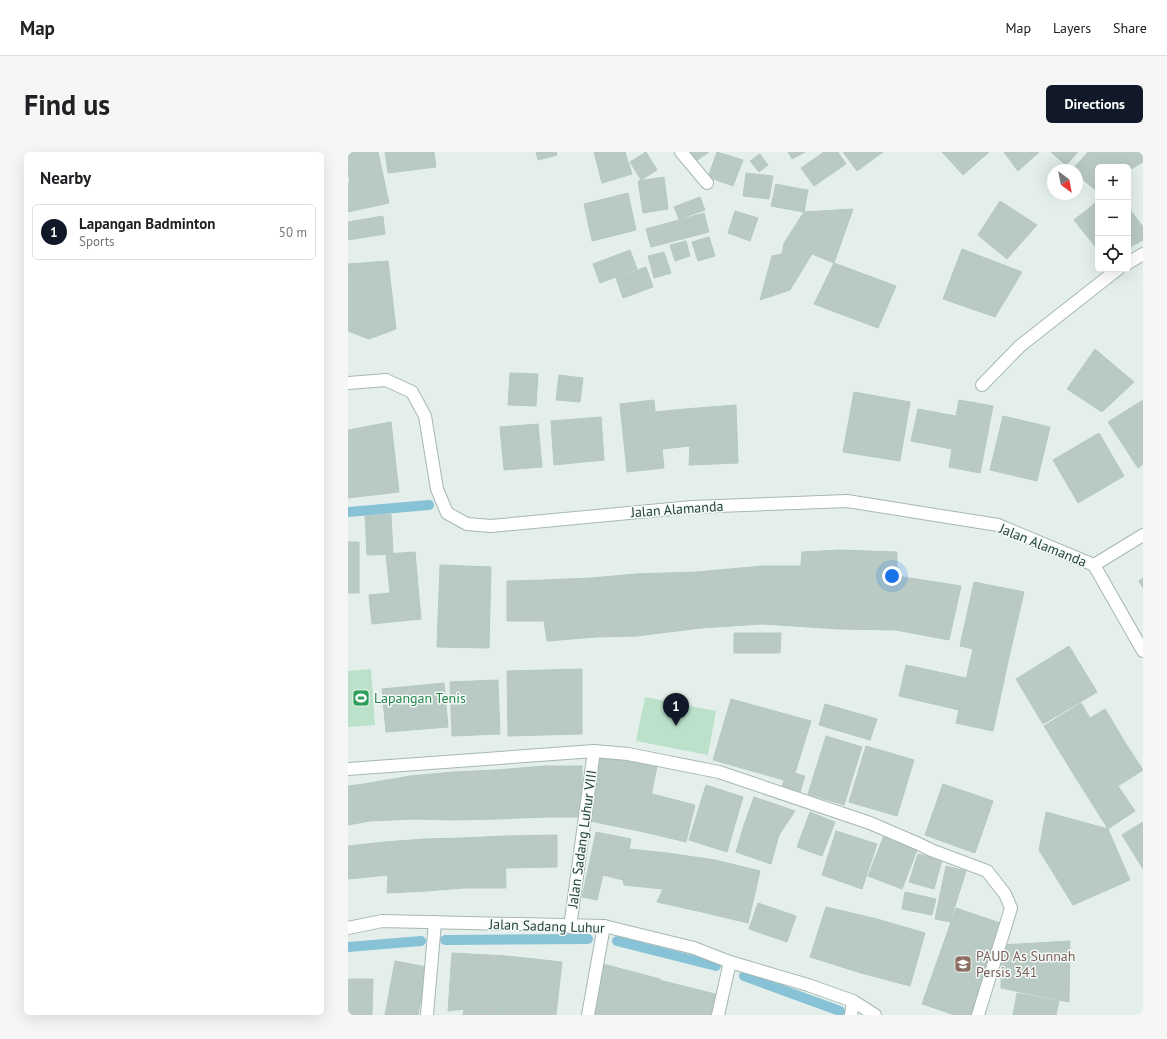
<!DOCTYPE html>
<meta charset="utf-8">
<style>
:root{--surface:#fff;--page:#f6f6f6;--text:#202124;--muted:#757577;--line:#e0e0e0;--accent:#111827}
body{margin:0;font-family:"PT Sans",sans-serif;background:var(--page);color:var(--text)}
.controls{position:absolute;right:12px;top:12px;display:grid;overflow:hidden;border-radius:6px;box-shadow:0 4px 16px #0002}
.controls button{width:36px;height:36px;display:grid;place-items:center;padding:0;border:0;border-bottom:1px solid var(--line);background:var(--surface);color:var(--text);font:20px sans-serif}
.compass{position:absolute;left:699px;top:12px;width:36px;height:36px;border-radius:50%;background:var(--surface);box-shadow:0 4px 16px #0002;rotate:148deg}
.you{position:absolute;left:544px;top:424px;width:14px;height:14px;margin:-10px;border:3px solid #fff;border-radius:50%;background:#1a73e8;box-shadow:0 0 0 6px #1a73e833}
.badge{display:grid;place-items:center;width:26px;height:26px;border-radius:50%;background:var(--accent);color:#fff;font-size:13px;font-weight:700}
.pin{position:absolute;translate:-50% -33px;filter:drop-shadow(0 1px 2px #0008)}
.pin::after{content:'';position:absolute;top:21px;width:14px;height:12px;background:inherit;clip-path:polygon(0 0,100% 0,50% 100%)}
.list{margin:0;padding:0;list-style:none}
h2{display:flex;justify-content:space-between;align-items:center;height:52px;margin:0;padding:0 16px;font-size:17px}
h2 small{font-size:13px;font-weight:400;color:var(--muted)}
.list li{display:grid;grid-template-columns:26px 1fr auto;gap:12px;align-items:center;box-sizing:border-box;height:56px;margin:0 8px 8px;padding:0 8px;border:1px solid var(--line);border-radius:6px}
.list b{display:block;font-size:15px;white-space:nowrap}
.list p{margin:0;font-size:13px;white-space:nowrap;color:var(--muted)}
.list em{font-size:13px;font-style:normal;color:var(--muted)}
.icon{flex:none;width:22px;height:22px;fill:none;stroke:currentColor;stroke-width:2;stroke-linecap:round;stroke-linejoin:round}
.map{position:relative;flex:none;width:795px;height:863px;overflow:hidden;border-radius:6px}
header{display:flex;align-items:center;gap:24px;box-sizing:border-box;height:56px;padding:0 20px;background:var(--surface);border-bottom:1px solid var(--line)}
header strong{font-size:19px}
nav{display:flex;gap:22px;margin-inline-start:auto;font-size:14px}
.intro{display:flex;align-items:center;justify-content:space-between;box-sizing:border-box;height:96px;padding:0 24px}
h1{margin:0;font-size:28px}
.button{padding:10px 18px;border-radius:6px;background:var(--accent);color:#fff;font-size:14px;font-weight:700}
main{display:flex;gap:24px;padding:0 24px}
aside{flex:1;background:var(--surface);border-radius:6px;box-shadow:0 4px 16px #0002}
.map>svg:first-child{display:block}
</style>
<header>
<strong>Map</strong>
<nav><a>Map</a><a>Layers</a><a>Share</a></nav>
</header>
<div class="intro"><h1>Find us</h1><a class="button">Directions</a></div>
<main>
<aside>
<h2>Nearby<small></small></h2>
<ul class="list">
<li><span class="badge">1</span><div><b>Lapangan Badminton</b><p>Sports</p></div><em>50 m</em></li>
</ul>
</aside>
<div class="map">
<svg width="795" height="863" viewBox="0 0 795 863">
<rect width="100%" height="100%" fill="#e4efeb"/>
<!-- green -->
<g fill="#bbe1ca">
<path d="M23,517L27,573L0,575V519Z"/>
<path d="M297,545L368,559L360,603L288,589Z"/>
</g>
<g fill="none" stroke-linecap="round" stroke-linejoin="round">
<!-- stream -->
<g stroke="#88c2d7" stroke-width="10">
<path d="M0,360L81,353"/>
<path d="M97,788L240,787"/>
<path d="M269,789L368,814"/>
<path d="M0,795L73,789"/>
<path d="M396,824L492,859"/>
</g>
</g>
<!-- building -->
<g fill="#b9cac4" stroke="#b5c9c3">
<path d="M0,0H30L41,51L0,60V31H2L0,21Z"/>
<path d="M37,0H86L88,15L40,21Z"/>
<path d="M188,0H208L209,3L190,8Z"/>
<path d="M246,0H277L284,22L254,31Z"/>
<path d="M298,0L309,18L293,28L282,10Z"/>
<path d="M338,0H361L345,11Z"/>
<path d="M369,0L395,8L385,34L360,25Z"/>
<path d="M440,0H457L444,7Z"/>
<path d="M476,0H490L498,12L466,34L453,16Z"/>
<path d="M495,0H535L509,19Z"/>
<path d="M594,0H641L615,23Z"/>
<path d="M656,0H691L670,19Z"/>
<path d="M703,0H730L718,13Z"/>
<path d="M740,0H795V10L780,19V15H750V38L749,39L729,23V18H724Z"/>
<path d="M412,2L420,13L411,20L402,9Z"/>
<path d="M398,21L425,24L421,47L395,44Z"/>
<path d="M316,25L320,57L295,61L290,29Z"/>
<path d="M428,32L443,35L439,57L423,54Z"/>
<path d="M443,35L460,38L456,60L439,57Z"/>
<path d="M280,41L288,78L244,89L236,52Z"/>
<path d="M352,45L357,58L331,67L326,55Z"/>
<path d="M652,49L689,73L659,107L630,83Z"/>
<path d="M750,49V98L726,68Z"/>
<path d="M780,55L795,75V88L780,96Z"/>
<path d="M505,57L486,111L464,102L442,138L412,148L424,104L434,102L436,91L456,60Z"/>
<path d="M387,59L410,66L402,89L380,81Z"/>
<path d="M356,61L361,80L303,95L298,77Z"/>
<path d="M35,64L37,82L0,88V70Z"/>
<path d="M361,85L367,104L350,109L344,90Z"/>
<path d="M338,89L342,104L327,109L322,93Z"/>
<path d="M614,97L674,120L647,165L595,147Z"/>
<path d="M282,98L289,117L252,131L245,112Z"/>
<path d="M316,100L323,121L306,126L300,104Z"/>
<path d="M40,109L48,177L21,187L0,179V112Z"/>
<path d="M486,111L548,134L530,176L466,152Z"/>
<path d="M298,115L305,135L275,146L268,126Z"/>
<path d="M747,197L786,230L754,260L719,237Z"/>
<path d="M162,221L190,222L188,254L160,253Z"/>
<path d="M211,223L235,226L232,250L208,248Z"/>
<path d="M506,240L562,250L552,309L495,300Z"/>
<path d="M306,248L307,260L337,257L342,294L314,297L316,316L279,320L272,252Z"/>
<path d="M611,248L645,254L632,321L601,315L604,297L563,289L570,257L608,264Z"/>
<path d="M795,248V312L790,316L760,270Z"/>
<path d="M388,253L390,311L341,313L342,294L337,257Z"/>
<path d="M655,264L702,275L689,329L642,318Z"/>
<path d="M253,265L256,308L206,313L203,269Z"/>
<path d="M43,270L51,340L0,346V278Z"/>
<path d="M190,272L194,315L156,318L152,275Z"/>
<path d="M751,281L776,324L730,351L705,308Z"/>
<path d="M43,362L45,402L19,403L17,364Z"/>
<rect x="0" y="390" width="11" height="51"/>
<path d="M492,398L549,400L548,478L491,477Z"/>
<path d="M492,398L491,477L414,472L415,414H453L454,400Z"/>
<path d="M67,400L73,467L24,472L21,443L42,441L38,402Z"/>
<path d="M92,413L143,415L141,496L89,495Z"/>
<path d="M415,414L414,472L353,476L348,420Z"/>
<path d="M348,420L353,476L289,484L288,422Z"/>
<path d="M288,422L289,484L248,485L243,426Z"/>
<path d="M549,424L613,434L601,488L548,478Z"/>
<path d="M243,426L248,485L199,489L196,469V428Z"/>
<path d="M795,426V436L791,429Z"/>
<path d="M196,428V469H159V429Z"/>
<path d="M626,430L676,440L661,505L612,494Z"/>
<path d="M386,481H433L432,501H386Z"/>
<path d="M721,494L749,540L695,572L668,527Z"/>
<path d="M625,497L661,505L645,579L608,571Z"/>
<path d="M558,513L618,526L611,558L551,544Z"/>
<path d="M234,517V582L160,584L159,519Z"/>
<path d="M150,528L152,582L104,584L102,530Z"/>
<path d="M96,531L100,575L38,580L34,537Z"/>
<path d="M383,547L463,569L447,621L439,619L436,628L365,608Z"/>
<path d="M733,551L742,566L757,557L778,592L726,623L696,574Z"/>
<path d="M477,552L529,567L522,588L471,573Z"/>
<path d="M478,584L514,595L496,653L460,642Z"/>
<path d="M778,592L795,618L770,634L787,659L760,677L726,623Z"/>
<path d="M518,594L566,608L549,664L501,650Z"/>
<path d="M250,603L309,614L296,680L237,668Z"/>
<path d="M198,614V665L148,667V618Z"/>
<rect x="198" y="614" width="36" height="51"/>
<path d="M148,618V667L105,668V620Z"/>
<path d="M439,619L457,624L451,643L433,638Z"/>
<path d="M105,620V668L66,667L62,624Z"/>
<path d="M62,624L66,667L22,669L16,632Z"/>
<path d="M16,632L22,669L0,673V634Z"/>
<path d="M595,632L645,649L627,701L577,683Z"/>
<path d="M358,633L395,645L379,700L341,688Z"/>
<path d="M304,642L347,653L338,690L296,680Z"/>
<path d="M406,645L447,659L431,683L396,673Z"/>
<path d="M462,660L487,670L474,704L449,695Z"/>
<path d="M698,660L760,677L782,728L725,753L691,698Z"/>
<path d="M795,670V717L774,683Z"/>
<path d="M396,673L431,683L423,712L388,700Z"/>
<path d="M488,679L529,692L514,737L474,723Z"/>
<path d="M248,680L283,687L275,728L255,723L249,748L234,745Z"/>
<path d="M537,681L571,693L554,737L520,724Z"/>
<path d="M209,683V715L157,716V684Z"/>
<path d="M157,684L158,736H116L114,686Z"/>
<path d="M114,686L116,736L78,739L76,687Z"/>
<path d="M76,687L78,739L39,741L40,723L36,690Z"/>
<path d="M36,690L40,723L0,727V694Z"/>
<path d="M281,697L319,701L315,737L276,733L275,728Z"/>
<path d="M319,701L367,708L354,760L309,750L315,737Z"/>
<path d="M570,702L594,708L586,737L561,730Z"/>
<path d="M367,708L412,719L400,771L354,760Z"/>
<path d="M598,714L618,719L602,770L587,767Z"/>
<path d="M557,740L588,747L584,763L554,757Z"/>
<path d="M410,751L448,764L439,790L401,777Z"/>
<path d="M478,755L529,767L513,821L462,805Z"/>
<path d="M608,756L655,772L623,863H607L574,852Z"/>
<path d="M529,767L577,781L562,834L513,821Z"/>
<path d="M722,789L721,850L653,836V793Z"/>
<path d="M104,801L159,804L155,863L116,857L100,859Z"/>
<path d="M159,804L214,810L208,863H155Z"/>
<path d="M47,809L79,815L70,863H37Z"/>
<path d="M255,812L312,827L302,863H243Z"/>
<path d="M0,827H25L24,863H0Z"/>
<path d="M311,828L371,843L366,863H303Z"/>
<path d="M669,841L711,849L708,863H665Z"/>
<path d="M116,857L155,863H157H115Z"/>
</g>
<g fill="none" stroke-linecap="round" stroke-linejoin="round">
<!-- street casing -->
<g stroke="#a6b8b3" stroke-width="14">
<g id="street">
<path d="M333,0L359,31"/>
<path d="M780,111L795,102"/>
<path d="M0,231L38,228L64,240L77,264L89,337L99,361L119,372L143,374L344,355L499,349L650,373L746,413"/>
<path d="M634,233L672,194L770,117"/>
<path d="M746,413L795,499"/>
<path d="M746,413L795,383"/>
<path d="M0,617L246,599L280,602L371,620L522,671L571,692L583,698L639,719L657,742L663,756L630,863"/>
<path d="M222,775L246,599"/>
<path d="M0,776L34,769L256,774L346,796L382,810L460,833L505,849L527,863"/>
<path d="M79,863L87,770"/>
<path d="M240,863L256,774"/>
<path d="M370,863L382,810"/>
<path d="M503,863L505,849"/>
</g>
</g>
<!-- street -->
<use href="#street" stroke="#fff" stroke-width="12"/>
</g>
<!-- icons -->
<defs>
<g id="stadium-square" transform="scale(0.9)"><rect x="-9" y="-9" width="18" height="18" rx="4" fill="#2e9e5b" stroke="#f5faf8"/><path d="M0-5a6.5 5 0 1 0 0 10a6.5 5 0 1 0 0-10ZM-3.5-1.8h7v3.6h-7Z" fill="#fff"/></g>
<g id="school-square" transform="scale(0.9)"><rect x="-9" y="-9" width="18" height="18" rx="4" fill="#8d6e63" stroke="#f5faf8"/><path d="M0-5L7-2L0 1L-7-2ZM-4 1L0 2.5L4 1V4Q0 6-4 4Z" fill="#fff"/></g>
</defs>
<g fill-rule="evenodd">
<use href="#stadium-square" x="13" y="546"/>
<use href="#school-square" x="615" y="812"/>
</g>
<g text-anchor="middle" dominant-baseline="central" stroke-width="3" stroke-linejoin="round" paint-order="stroke">
<!-- street labels -->
<g font-size="14" fill="#21423d" stroke="#f5faf8">
<text transform="translate(329 357) rotate(-4)">Jalan Alamanda</text>
<text transform="translate(695 393) rotate(22)">Jalan Alamanda</text>
<text transform="translate(234 687) rotate(-82)">Jalan Sadang Luhur VIII</text>
<text transform="translate(199 774) rotate(2)">Jalan Sadang Luhur</text>
</g>
<!-- leisure labels -->
<g font-size="14" fill="#27864d" stroke="#f5faf8" text-anchor="start">
<text x="26" y="546">Lapangan Tenis</text>
</g>
<!-- education labels -->
<g font-size="14" fill="#785e54" stroke="#f5faf8" text-anchor="start">
<text x="628" y="804">PAUD As Sunnah<tspan x="628" dy="16">Persis 341</tspan></text>
</g>
</g>
</svg>
<div class="controls">
<button>+</button>
<button>−</button>
<button><svg class="icon" aria-label="locate" viewBox="0 0 24 24"><circle cx="12" cy="12" r="6"/><path d="M12 2v4M12 18v4M2 12h4M18 12h4"/></svg></button>
</div>
<svg class="compass" viewBox="-18 -18 36 36"><path d="M0-13l5 13h-10z" fill="#e53935"/><path d="M0 13l5-13h-10z" fill="#757577"/></svg>
<div class="you"></div>
<div class="pin badge" style="left:328px;top:574px">1</div>
</div>
</main>
